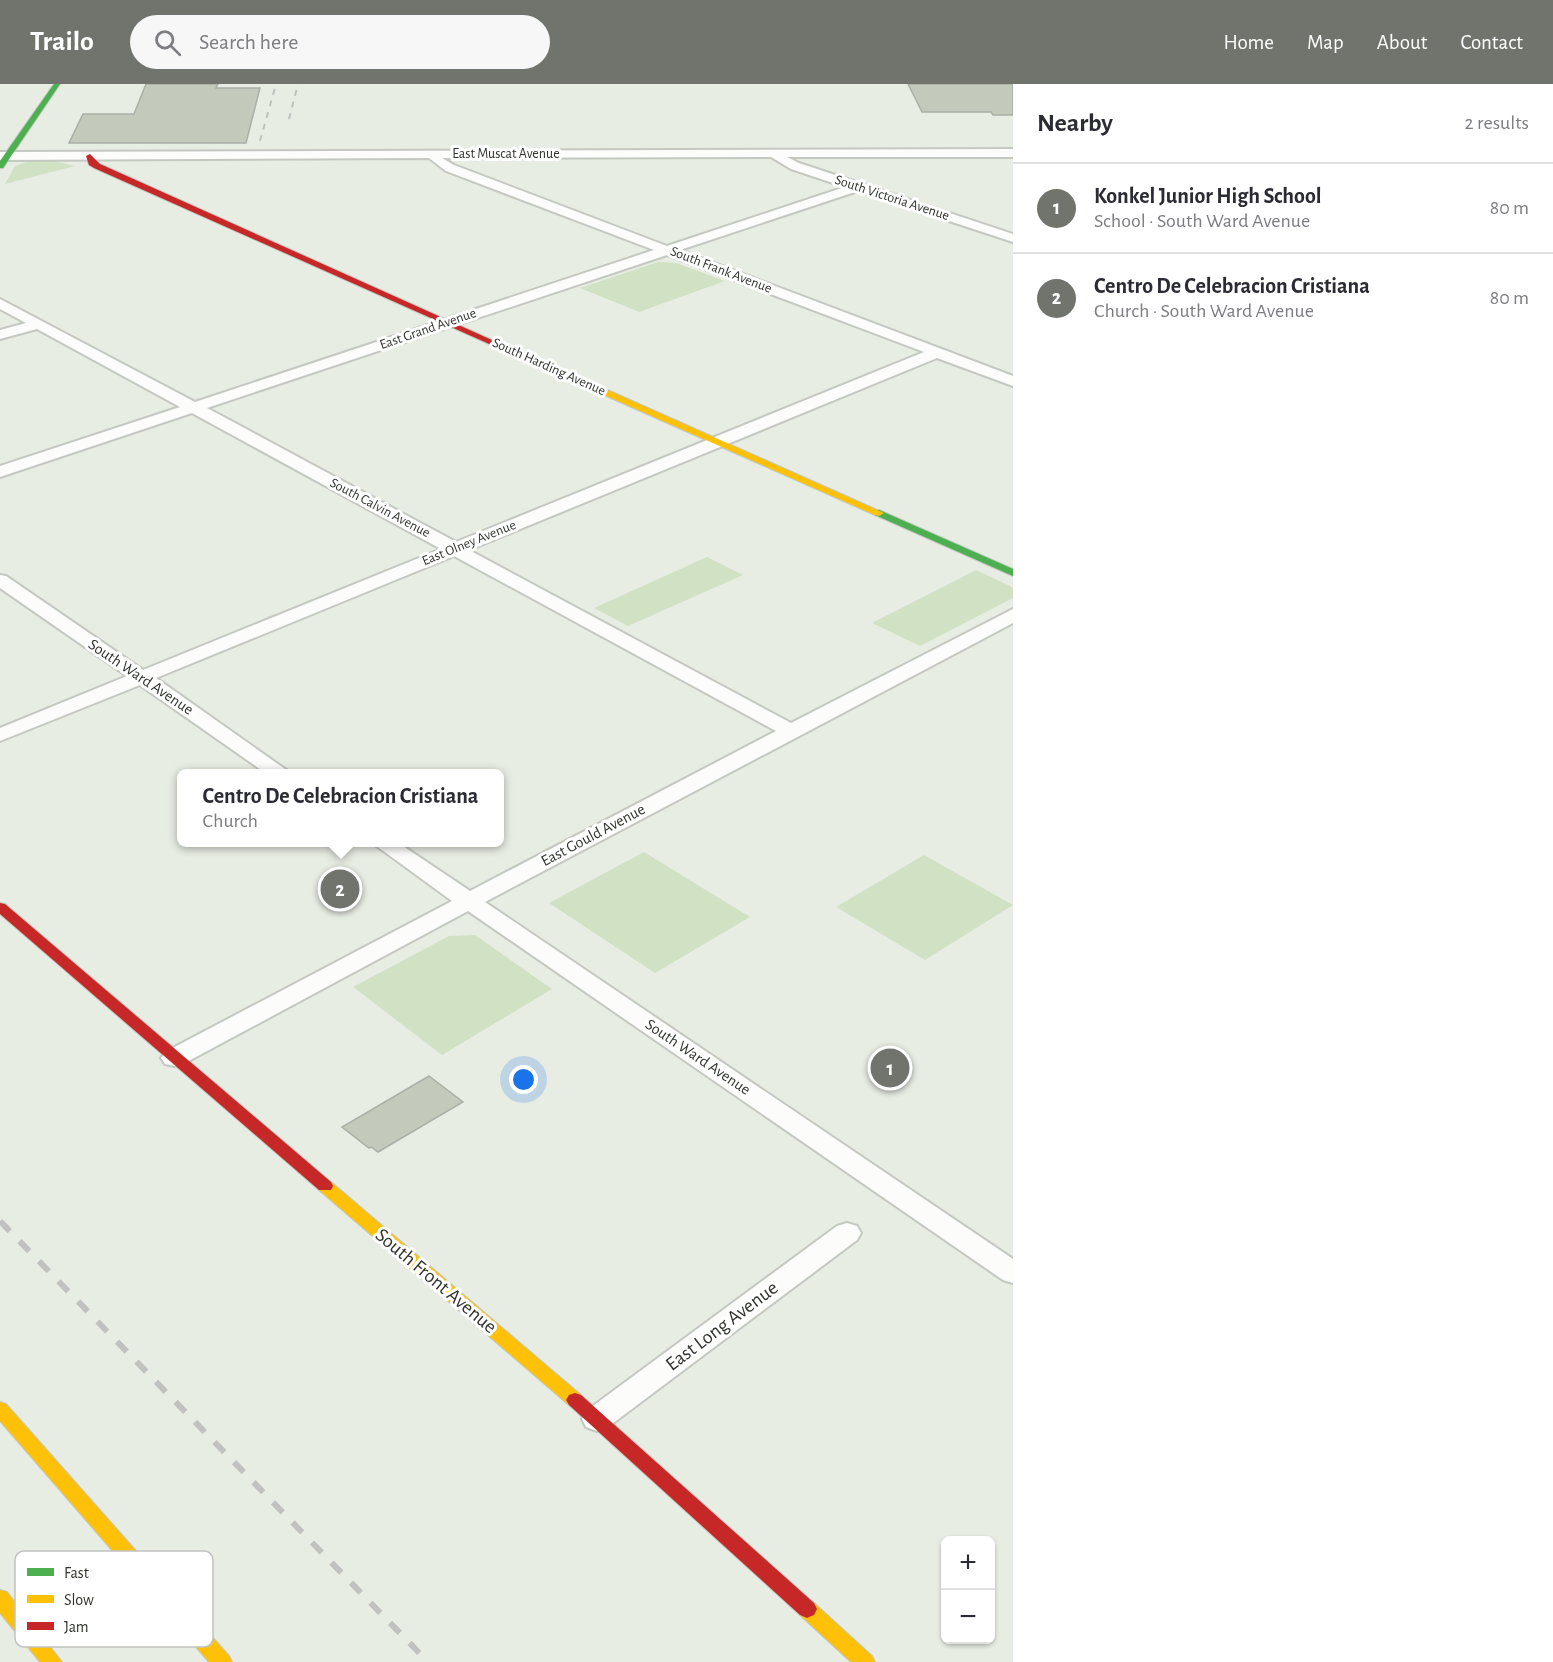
<!DOCTYPE html>
<meta charset="utf-8">
<style>
:root{--surface:#fff;--page:#f7f7f7;--text:#2b2b33;--muted:#7c7c81;--line:#e1e1e2;--accent:#70746c}
body{margin:0;font-family:"Alegreya Sans",sans-serif;background:var(--page);color:var(--text)}
.controls{position:absolute;right:18px;bottom:18px;display:grid;overflow:hidden;border-radius:9px;box-shadow:0 2px 4px #0004}
.controls button{width:54px;height:54px;display:grid;place-items:center;padding:0;border:0;border-bottom:2px solid var(--line);background:var(--surface);color:var(--text);font:30px sans-serif}
.you{position:absolute;left:524px;top:996px;width:21px;height:21px;margin:-15px;border:4px solid #fff;border-radius:50%;background:#1a73e8;box-shadow:0 0 0 9px #1a73e833}
.badge{display:grid;place-items:center;width:39px;height:39px;border-radius:50%;background:var(--accent);color:#fff;font-size:20px;font-weight:700}
.pin{position:absolute;translate:-50% -50%;border:3px solid #fff;box-shadow:0 2px 6px #0006}
.popup{position:absolute;left:177px;top:685px;width:327px;height:78px;box-sizing:border-box;display:grid;place-content:center;border-radius:9px;background:var(--surface);filter:drop-shadow(0 2px 4px #0005);font-size:20px;white-space:nowrap;color:var(--muted)}
.popup b{font-size:22px;color:var(--text)}
.popup::after{content:'';position:absolute;left:50%;top:100%;margin-left:-12px;border:12px solid transparent;border-top-color:var(--surface)}
.list{margin:0;padding:0;list-style:none}
h2{display:flex;justify-content:space-between;align-items:center;height:78px;margin:0;padding:0 24px;font-size:26px}
h2 small{font-size:20px;font-weight:400;color:var(--muted)}
.list li{display:grid;grid-template-columns:39px 1fr auto;gap:18px;align-items:center;box-sizing:border-box;height:90px;padding:0 24px;border-top:2px solid var(--line)}
.list b{display:block;font-size:22px;white-space:nowrap}
.list p{margin:0;font-size:20px;white-space:nowrap;color:var(--muted)}
.list em{font-size:20px;font-style:normal;color:var(--muted)}
.icon{flex:none;width:33px;height:33px;fill:none;stroke:currentColor;stroke-width:2;stroke-linecap:round;stroke-linejoin:round}
.map{position:relative;flex:none;width:1013px;height:1578px;overflow:hidden}
header{display:flex;align-items:center;gap:36px;box-sizing:border-box;height:84px;padding:0 30px;background:var(--accent);color:#fff}
header strong{font-size:28px}
nav{display:flex;gap:33px;margin-inline-start:auto;font-size:21px}
.search{width:420px;height:54px;background:var(--page);display:flex;align-items:center;gap:15px;box-sizing:border-box;padding:0 21px;border-radius:33px;color:var(--muted);font-size:22px}
main{display:flex}
aside{flex:1;background:var(--surface)}
.map>svg:first-child{display:block}
</style>
<header>
<strong>Trailo</strong>
<div class="search"><svg class="icon" aria-label="search" viewBox="0 0 24 24"><circle cx="10" cy="10" r="6"/><path d="M15 15l6 6"/></svg>Search here</div>
<nav><a>Home</a><a>Map</a><a>About</a><a>Contact</a></nav>
</header>
<main>
<div class="map">
<svg width="1013" height="1578" viewBox="0 0 1013 1578">
<rect width="100%" height="100%" fill="#e8ede4"/>
<!-- green -->
<g fill="#d1e1c4">
<path d="M29,77H54L75,82L5,100L15,82Z"/>
<path d="M658,178L676,179L725,197L639,228L580,204Z"/>
<path d="M707,473L743,491L628,542L594,524Z"/>
<path d="M976,486L1010,502L1013,504V514L920,562L872,539Z"/>
<path d="M644,768L750,833L655,889L549,819Z"/>
<path d="M924,771L1013,821L925,876L836,823Z"/>
<path d="M475,851L552,905L442,971L353,903L449,852Z"/>
</g>
<!-- building -->
<g fill="#c3cabb" stroke="#abafa8" stroke-width="1.5">
<path d="M146,0H218L216,4H260L246,59H69L83,30H134Z"/>
<path d="M908,0H1013V31H993L991,28H922Z"/>
<path d="M429,992L463,1018L378,1068L371,1063L369,1064L342,1043Z"/>
</g>
<g fill="none" stroke-linecap="round" stroke-linejoin="round">
<!-- street casing -->
<g stroke="#c4c8c1" stroke-width="4">
<g id="street">
<path d="M1013,65V73H787L799,79L1013,150V158L858,107L680,166L1013,292V302L937,274L469,466L791,639L1013,525V539L485,818L1013,1175V1199L1003,1196L468,827L183,980L174,982L165,980L161,974L165,968L452,817L371,758H397L470,807L776,647L454,472L156,594L292,690H267L140,601L0,657V644L127,592L0,504V491L6,492L143,586L441,465L192,329L0,393V382L180,323L37,245L0,255V246L26,239L0,225V215L195,318L654,166L446,87L429,74L0,76V68ZM771,73L791,85L845,103L667,162L454,81L442,74ZM667,171L924,268L456,458L207,324Z"/>
<path d="M847,1139L857,1142L861,1149L857,1156L608,1343L597,1347L586,1343L582,1335L586,1327L837,1142Z"/>
</g>
</g>
<!-- fast casing -->
<g stroke="#c4c8c1" stroke-width="2">
<g id="fast">
<path d="M54,0H60L3,84H0V77Z"/>
<path d="M879,426L1013,485V492L875,431V427Z"/>
</g>
</g>
<!-- slow casing -->
<g stroke="#c4c8c1" stroke-width="2">
<g id="slow">
<path d="M496,259H502L884,429L879,432L875,431L496,263Z"/>
<path d="M325,1096L331,1098L581,1311L584,1316L581,1321L575,1323L569,1321L319,1106L317,1102L319,1098Z"/>
<path d="M0,1318L6,1320L229,1572L232,1578H209L0,1337Z"/>
<path d="M0,1506L7,1508L62,1578H40L0,1529Z"/>
<path d="M807,1516L814,1519L872,1572L875,1578H851L800,1531L797,1525L800,1519Z"/>
</g>
</g>
<!-- jam casing -->
<g stroke="#c4c8c1" stroke-width="2">
<g id="jam">
<path d="M90,70L100,80L503,261L496,263L94,84L89,81L86,72Z"/>
<path d="M0,819L5,820L331,1098L333,1102L331,1106H319L0,830Z"/>
<path d="M575,1309L581,1311L814,1519L817,1525L814,1531L807,1534L800,1531L569,1321L566,1316L569,1311Z"/>
</g>
</g>
<!-- street -->
<use href="#street" fill="#fcfcfb" fill-rule="evenodd"/>
<!-- fast -->
<use href="#fast" fill="#4caf50" fill-rule="evenodd"/>
<!-- slow -->
<use href="#slow" fill="#ffc107" fill-rule="evenodd"/>
<!-- jam -->
<use href="#jam" fill="#c62828" fill-rule="evenodd"/>
<!-- rail-far1 -->
<g stroke="#c1c2bf" stroke-width="2" stroke-dasharray="6 6" stroke-linecap="butt">
<path d="M289,35L298,0"/>
<path d="M260,57L276,0"/>
</g>
<!-- rail -->
<path stroke="#c1c2bf" stroke-width="6" stroke-dasharray="14 14" stroke-linecap="butt" d="M0,1137L428,1578"/>
</g>
<g text-anchor="middle" dominant-baseline="central" stroke-width="6" stroke-linejoin="round" paint-order="stroke">
<!-- far-street labels -->
<g font-size="14" fill="#2f332c" stroke="#fff">
<text x="506" y="70">East Muscat Avenue</text>
<text transform="translate(892 114) rotate(18)">South Victoria Avenue</text>
<text transform="translate(721 186) rotate(21)">South Frank Avenue</text>
<text transform="translate(428 245) rotate(-19)">East Grand Avenue</text>
<text transform="translate(549 283) rotate(24)">South Harding Avenue</text>
<text transform="translate(380 424) rotate(28)">South Calvin Avenue</text>
<text transform="translate(469 459) rotate(-22)">East Olney Avenue</text>
</g>
<!-- street labels -->
<g font-size="16" fill="#2f332c" stroke="#fff">
<text transform="translate(141 593) rotate(34)">South Ward Avenue</text>
<text transform="translate(593 751) rotate(-28)">East Gould Avenue</text>
<text transform="translate(698 973) rotate(34)">South Ward Avenue</text>
</g>
<!-- near-street labels -->
<g font-size="20" fill="#2f332c" stroke="#fff">
<text transform="translate(436 1197) rotate(40)">South Front Avenue</text>
<text transform="translate(722 1242) rotate(-37)">East Long Avenue</text>
</g>
</g>
<!-- legend -->
<rect x="15" y="1467" width="198" height="96" rx="9" fill="#fff" stroke="#c1c2c0" stroke-width="1.5"/>
<rect x="27" y="1484" width="27" height="8" fill="#4caf50"/>
<rect x="27" y="1511" width="27" height="8" fill="#ffc107"/>
<rect x="27" y="1538" width="27" height="8" fill="#c62828"/>
<g font-size="16" fill="#2f332c">
<text x="64" y="1494">Fast</text>
<text x="64" y="1521">Slow</text>
<text x="64" y="1548">Jam</text>
</g>
</svg>
<div class="controls">
<button>+</button>
<button>−</button>
</div>
<div class="you"></div>
<div class="pin badge" style="left:890px;top:984px">1</div>
<div class="pin badge" style="left:340px;top:805px">2</div>
<div class="popup"><b>Centro De Celebracion Cristiana</b>Church</div>
</div>
<aside>
<h2>Nearby<small>2 results</small></h2>
<ul class="list">
<li><span class="badge">1</span><div><b>Konkel Junior High School</b><p>School · South Ward Avenue</p></div><em>80 m</em></li>
<li><span class="badge">2</span><div><b>Centro De Celebracion Cristiana</b><p>Church · South Ward Avenue</p></div><em>80 m</em></li>
</ul>
</aside>
</main>
